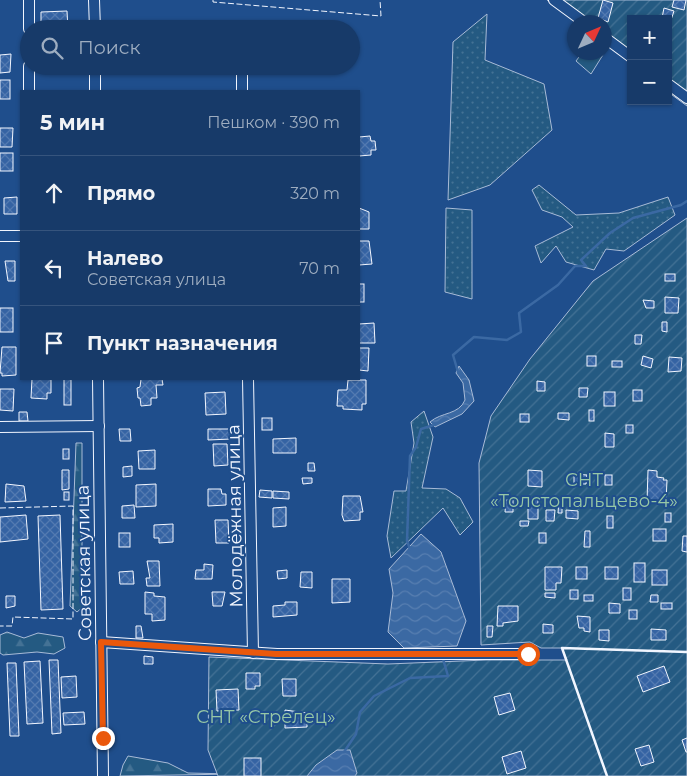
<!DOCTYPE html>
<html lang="ru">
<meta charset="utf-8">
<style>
:root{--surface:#173a69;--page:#244571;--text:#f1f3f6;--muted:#9eadc0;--line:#36547d}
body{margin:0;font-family:Montserrat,sans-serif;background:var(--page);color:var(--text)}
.controls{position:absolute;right:15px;top:15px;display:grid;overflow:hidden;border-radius:0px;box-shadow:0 1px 4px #0004}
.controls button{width:45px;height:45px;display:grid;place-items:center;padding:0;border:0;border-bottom:1px solid var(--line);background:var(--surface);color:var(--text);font:25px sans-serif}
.compass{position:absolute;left:567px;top:15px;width:45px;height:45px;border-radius:50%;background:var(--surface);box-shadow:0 1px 4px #0004;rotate:46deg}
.stop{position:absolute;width:15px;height:15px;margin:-11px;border:4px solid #ea580c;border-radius:50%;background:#fff}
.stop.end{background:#ea580c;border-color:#fff;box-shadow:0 1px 5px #0008}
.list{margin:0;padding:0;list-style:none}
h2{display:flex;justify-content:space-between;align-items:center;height:65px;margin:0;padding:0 20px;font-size:21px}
h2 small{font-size:16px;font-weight:400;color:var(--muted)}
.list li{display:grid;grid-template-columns:32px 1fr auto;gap:15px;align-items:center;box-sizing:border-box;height:75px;padding:0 20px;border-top:1px solid var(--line)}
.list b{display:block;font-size:19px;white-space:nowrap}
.list p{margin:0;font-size:16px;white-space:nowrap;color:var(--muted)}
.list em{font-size:16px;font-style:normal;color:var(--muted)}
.icon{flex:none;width:28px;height:28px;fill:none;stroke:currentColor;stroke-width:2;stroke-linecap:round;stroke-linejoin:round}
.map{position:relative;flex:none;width:687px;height:776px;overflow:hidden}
.search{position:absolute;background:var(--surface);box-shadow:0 1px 4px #0004;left:20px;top:20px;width:340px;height:55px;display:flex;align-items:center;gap:12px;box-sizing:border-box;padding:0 18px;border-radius:28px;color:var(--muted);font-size:19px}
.panel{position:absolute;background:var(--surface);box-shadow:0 1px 4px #0004;left:20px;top:90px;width:340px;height:290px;border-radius:0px}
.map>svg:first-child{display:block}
</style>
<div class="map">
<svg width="687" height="776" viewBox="0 0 687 776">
<defs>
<pattern id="grass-dots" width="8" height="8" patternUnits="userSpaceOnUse" patternTransform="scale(1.25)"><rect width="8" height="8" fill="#245a82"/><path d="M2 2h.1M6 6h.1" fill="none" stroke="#447295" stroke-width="1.8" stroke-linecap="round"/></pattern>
<pattern id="forest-firs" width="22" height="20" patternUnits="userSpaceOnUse" patternTransform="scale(1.25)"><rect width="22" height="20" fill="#245a82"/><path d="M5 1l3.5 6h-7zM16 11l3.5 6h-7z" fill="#447295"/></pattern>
<pattern id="garden-furrows" width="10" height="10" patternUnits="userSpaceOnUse" patternTransform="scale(1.25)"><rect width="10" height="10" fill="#245a82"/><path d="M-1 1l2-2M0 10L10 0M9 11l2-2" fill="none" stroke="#447295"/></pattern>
<pattern id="water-waves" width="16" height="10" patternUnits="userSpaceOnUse" patternTransform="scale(1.25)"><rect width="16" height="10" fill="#3b69a3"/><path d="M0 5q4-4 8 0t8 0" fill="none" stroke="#587fb1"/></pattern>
<pattern id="building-cross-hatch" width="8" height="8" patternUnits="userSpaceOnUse" patternTransform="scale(1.25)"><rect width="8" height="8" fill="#3563a3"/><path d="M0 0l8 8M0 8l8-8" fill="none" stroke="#537ab1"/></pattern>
</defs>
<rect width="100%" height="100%" fill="#1f4e8c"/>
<!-- grass -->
<g fill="url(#grass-dots)" stroke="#a8bbd7">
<path d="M487,14L485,60L544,84L552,130L490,185L448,200L453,42Z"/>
<path d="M539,185L576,215L619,213L668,197L675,215L624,251L606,249L594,270L566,262L556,246L541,263L535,246L573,227L562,217L542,210L532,190Z"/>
<path d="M446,208L472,210V299L445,292Z"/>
<path d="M424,411L433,437L422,488L446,489L460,498L473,522L460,535L443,508L391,558L387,536L394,491H406L414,443L411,422Z"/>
</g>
<!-- forest -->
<g fill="url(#forest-firs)" stroke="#a8bbd7">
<path d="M76,443H82V580L84,606L77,612L70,606Z"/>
<path d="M7,632L24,638L38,633L63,637L65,648L54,654L37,652L3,655L0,653V635Z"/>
<path d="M128,756L168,763L188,773L233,774L120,776L123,765Z"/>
</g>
<!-- garden -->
<g fill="url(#garden-furrows)" stroke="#a8bbd7">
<path d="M547,0H687V106L668,92V19H631V63L605,43L604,22H577Z"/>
<path d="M687,218V776H218L208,750L209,657L388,664L486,660H567L562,648H541L530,642L481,645L479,463L491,416L530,359L593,281Z"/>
</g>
<!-- pitch -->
<path fill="#245a82" stroke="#a8bbd7" d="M605,49L606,50L591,74L576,61L582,53L604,52Z"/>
<!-- water -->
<g fill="url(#water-waves)" stroke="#a8bbd7">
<path d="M459,366L469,380L474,401L462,414L435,427L430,422C441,412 459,415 465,400L463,383L456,373Z"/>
<path d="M421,534L441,552L466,621L457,646L404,648L388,632L393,593L389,569Z"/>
<path d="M337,750H350L357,773L355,776H307L316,765Z"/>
</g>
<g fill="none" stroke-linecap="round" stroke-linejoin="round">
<!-- stream -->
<g stroke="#3b69a3" stroke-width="2.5">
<path d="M458,372L453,355L474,337L507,340L521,332L519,313L558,285L575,266H586L581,260L610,233L633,218L681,205L687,201"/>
<path d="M410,549L407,541L410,456L416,447L421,429L434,425"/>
<path d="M344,752L356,734L360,712L374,696L410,678L448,676L443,659"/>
</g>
</g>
<!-- building -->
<g fill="url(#building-cross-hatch)" stroke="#f2f6ff">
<path d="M603,0L613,3L608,22L598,18Z"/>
<path d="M674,0H686L684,10L672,7Z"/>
<path d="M664,8L674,11L671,20L662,18Z"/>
<path d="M67,11L68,29H41V12Z"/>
<path d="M11,54L10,72L0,73V55Z"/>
<rect x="0" y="80" width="10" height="19"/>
<path d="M0,128H13L12,147H0Z"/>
<path d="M370,136L371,141H375L376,150H371V155L359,156V137Z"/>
<rect x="0" y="153" width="13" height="18"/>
<path d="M17,197V214H4V198Z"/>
<path d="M359,208L369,212V229H359Z"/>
<path d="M359,241H369L372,264L359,265Z"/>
<path d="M5,261H15V281H8Z"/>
<rect x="665" y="274" width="10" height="7"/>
<rect x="359" y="284" width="5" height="18"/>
<path d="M665,297L679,298L678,313H665Z"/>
<path d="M643,300L654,301V308H646Z"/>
<rect x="0" y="308" width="13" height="24"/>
<path d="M662,322H667V332L662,331Z"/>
<path d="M374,323L375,343H359V324Z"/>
<path d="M635,335H642L641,344H635Z"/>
<path d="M2,347H16V375L2,376V373H0Z"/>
<path d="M359,348H369L368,371L359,370Z"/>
<rect x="587" y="356" width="9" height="10"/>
<path d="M643,356L653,359L651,368L641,365Z"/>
<path d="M669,357L682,358L681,371L668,372Z"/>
<rect x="612" y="361" width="10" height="6"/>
<path d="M32,379H51V393H47V399L31,398Z"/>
<rect x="64" y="379" width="7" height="26"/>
<path d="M141,379H162L163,385H156L157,398H151V405L141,406L140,398H138L137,388L140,387Z"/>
<path d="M348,380H366V404H362V410L343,409V406H337L338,390H347Z"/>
<path d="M537,381L545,382V391H537Z"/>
<path d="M579,388H588L587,397H579Z"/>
<path d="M0,389H14L13,411L0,410Z"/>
<rect x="633" y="390" width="9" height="11"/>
<path d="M225,392L226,414L206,415L205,393Z"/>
<rect x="604" y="392" width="11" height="14"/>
<rect x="589" y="410" width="5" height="11"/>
<path d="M19,412H27L28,421H19Z"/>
<path d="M558,413H569V420L558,419Z"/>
<rect x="520" y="414" width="9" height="8"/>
<rect x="262" y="418" width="10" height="12"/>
<rect x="626" y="425" width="7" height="8"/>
<path d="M119,429H130L131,441H120Z"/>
<path d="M208,429H230L231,439L208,440Z"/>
<path d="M605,433L614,434V447H605Z"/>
<path d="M296,438V453H273V439Z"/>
<path d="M213,444H227L228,465L214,466Z"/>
<rect x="63" y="449" width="6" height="10"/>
<path d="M155,450V469H139L138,451Z"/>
<path d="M308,463H314L315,471H308Z"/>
<path d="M132,466V476L123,477V467Z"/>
<path d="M62,470H69V489L62,490Z"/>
<path d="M528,470L542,471V487L528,486Z"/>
<path d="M648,470L657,471V477L664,478L663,480H667L666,502H647Z"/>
<path d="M574,474L587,475L586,484H574Z"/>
<rect x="605" y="475" width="7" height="10"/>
<path d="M302,478H312V483L303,484Z"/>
<path d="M6,484L24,486L26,501L5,502Z"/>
<path d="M156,484V506L136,507V485Z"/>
<path d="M208,489H221L222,494H226V505L208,506Z"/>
<path d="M260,490L272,491V498L259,497Z"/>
<path d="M273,491L289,492V499L273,498Z"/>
<rect x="64" y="492" width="5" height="8"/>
<path d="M343,496H360L363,512H360V520L344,521L342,515Z"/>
<path d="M528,498L538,499V519H528Z"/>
<path d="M559,499L562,500V513H558Z"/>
<path d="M506,500H513V512H505Z"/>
<path d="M134,505L135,518H122V506Z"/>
<path d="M286,507V526L273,527V508Z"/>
<path d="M546,510H555L554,521H546Z"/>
<path d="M566,510L578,511V519L566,518Z"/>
<rect x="665" y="513" width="6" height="9"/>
<path d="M26,515L28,539L0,542V517Z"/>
<path d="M60,515L63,609L41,610L38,516Z"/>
<rect x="607" y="516" width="6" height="12"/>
<path d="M215,520H228L229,543H216Z"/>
<path d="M520,521H529L528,526H520Z"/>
<path d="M173,524V542L159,543V538H154V525Z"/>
<rect x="653" y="529" width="13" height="12"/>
<path d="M585,531H590V547H584Z"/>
<rect x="119" y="533" width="11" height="14"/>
<rect x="539" y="533" width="7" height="10"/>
<path d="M683,536H687V552L682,551Z"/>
<path d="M147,561H159L160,586H147L146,578H150Z"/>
<rect x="634" y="563" width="11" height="19"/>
<path d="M204,564L213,565L212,579H195L196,570H204Z"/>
<path d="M545,567H562L561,583H556V590H545Z"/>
<rect x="576" y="567" width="11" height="12"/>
<rect x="605" y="567" width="13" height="12"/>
<path d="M287,570V578L278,579L277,571Z"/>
<rect x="652" y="570" width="15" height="15"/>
<path d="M133,571L134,584H120L119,572Z"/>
<path d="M301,572H312V588L300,587Z"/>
<path d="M332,579H350V602L332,603Z"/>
<rect x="623" y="588" width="8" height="12"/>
<rect x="570" y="590" width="8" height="9"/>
<path d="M145,592L154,593V596L165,597V620L152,621V614H145Z"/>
<path d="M212,592H225L222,606H213Z"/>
<path d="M545,593H555V598L545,597Z"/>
<rect x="584" y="595" width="9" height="6"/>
<path d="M651,595H658V602H650Z"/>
<path d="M6,596H15V606L6,608Z"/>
<path d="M285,602H297V615L273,617V606L285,605Z"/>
<path d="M609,603L620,604V613H609Z"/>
<rect x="661" y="603" width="11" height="6"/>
<path d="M498,606H518V621L503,623V626H497Z"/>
<rect x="629" y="610" width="8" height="9"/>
<path d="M577,616L590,617V632L584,631V628H579Z"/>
<path d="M543,624L553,625V633H543Z"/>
<path d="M136,626H141L143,638H136Z"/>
<path d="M487,626H493L492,637H487Z"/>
<path d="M651,629L666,630V640H651Z"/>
<path d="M599,630H609V641L599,640Z"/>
<path d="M144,656L153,657V664H144Z"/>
<path d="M49,660H58L61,733L52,734Z"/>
<path d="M40,661L43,723L27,724L24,662Z"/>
<path d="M7,663H16L19,736H10Z"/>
<path d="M664,666L670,682L643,692L637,676Z"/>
<path d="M246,673H260V686H255V689H246Z"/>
<path d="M76,676L77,697L62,698L61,677Z"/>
<path d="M282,679H296V696H283Z"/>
<path d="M238,689L239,710L217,711L216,690Z"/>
<path d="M510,693L515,710L499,715L494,697Z"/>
<path d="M285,710L307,713V727L285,728Z"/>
<path d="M84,712L85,724L64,725L63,713Z"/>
<path d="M687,738V752H686L682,740Z"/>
<path d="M649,745L654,762L641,766L635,749Z"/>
<path d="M521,751L526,768L507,774L502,757Z"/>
<rect x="244" y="758" width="17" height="18"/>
</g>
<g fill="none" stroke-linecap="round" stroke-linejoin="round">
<!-- minor casing -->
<g stroke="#f2f6ff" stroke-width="12">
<g id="minor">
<path d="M94,0L95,29"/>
<path d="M554,0L584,22"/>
<path d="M29,29V0"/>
<path d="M604,37L631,57"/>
<path d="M95,66V91"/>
<path d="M242,68V91"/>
<path d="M668,84L687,98"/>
<path d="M29,91V66"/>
<path d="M0,236H21"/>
<path d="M98,379L103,776"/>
<path d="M248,379L253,653"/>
<path d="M0,427L99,426"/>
<path d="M101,642L277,654H528"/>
</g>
</g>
<!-- minor -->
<use href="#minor" stroke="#1f4e8c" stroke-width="10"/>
<!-- fence -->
<g stroke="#f2f6ff" stroke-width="1" stroke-dasharray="6 2.5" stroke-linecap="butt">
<path d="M213,0V2L381,16L380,0"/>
<path d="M0,508L73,506V619L13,617L12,626H0"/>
</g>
<!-- wall -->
<path stroke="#f2f6ff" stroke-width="2.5" d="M607,776L562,648L687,652"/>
</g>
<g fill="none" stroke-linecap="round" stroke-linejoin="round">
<!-- route -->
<path stroke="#ea580c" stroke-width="6" d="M103,738L101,642L276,654H528"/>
</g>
<g text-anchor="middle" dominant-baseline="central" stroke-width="4" stroke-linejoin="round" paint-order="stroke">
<!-- park labels -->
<g font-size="18" fill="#97c8a6" stroke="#1f4e8c">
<text x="584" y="480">СНТ<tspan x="584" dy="21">«Толстопальцево-4»</tspan></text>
<text x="266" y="717">СНТ «Стрелец»</text>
</g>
<!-- street labels -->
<g font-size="18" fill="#f2f6ff" stroke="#1f4e8c">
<text transform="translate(235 516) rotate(-91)">Молодёжная улица</text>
<text transform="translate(84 563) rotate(-91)">Советская улица</text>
</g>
</g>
</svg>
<div class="controls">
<button>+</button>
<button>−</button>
</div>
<svg class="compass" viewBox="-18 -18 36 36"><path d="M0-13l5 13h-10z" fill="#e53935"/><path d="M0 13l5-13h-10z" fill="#9eadc0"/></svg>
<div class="stop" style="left:528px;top:654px"></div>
<div class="stop end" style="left:103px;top:738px"></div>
<div class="search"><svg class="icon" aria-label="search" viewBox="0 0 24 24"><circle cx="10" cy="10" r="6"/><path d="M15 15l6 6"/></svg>Поиск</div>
<section class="panel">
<h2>5 мин<small>Пешком · 390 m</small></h2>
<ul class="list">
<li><svg class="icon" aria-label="ahead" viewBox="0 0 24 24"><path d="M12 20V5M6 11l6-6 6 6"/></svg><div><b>Прямо</b></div><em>320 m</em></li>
<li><svg class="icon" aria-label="left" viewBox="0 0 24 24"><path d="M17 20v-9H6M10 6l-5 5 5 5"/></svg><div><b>Налево</b><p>Советская улица</p></div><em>70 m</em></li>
<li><svg class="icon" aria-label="arrive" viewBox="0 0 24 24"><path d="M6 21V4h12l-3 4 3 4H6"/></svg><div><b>Пункт назначения</b></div></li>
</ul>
</section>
</div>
